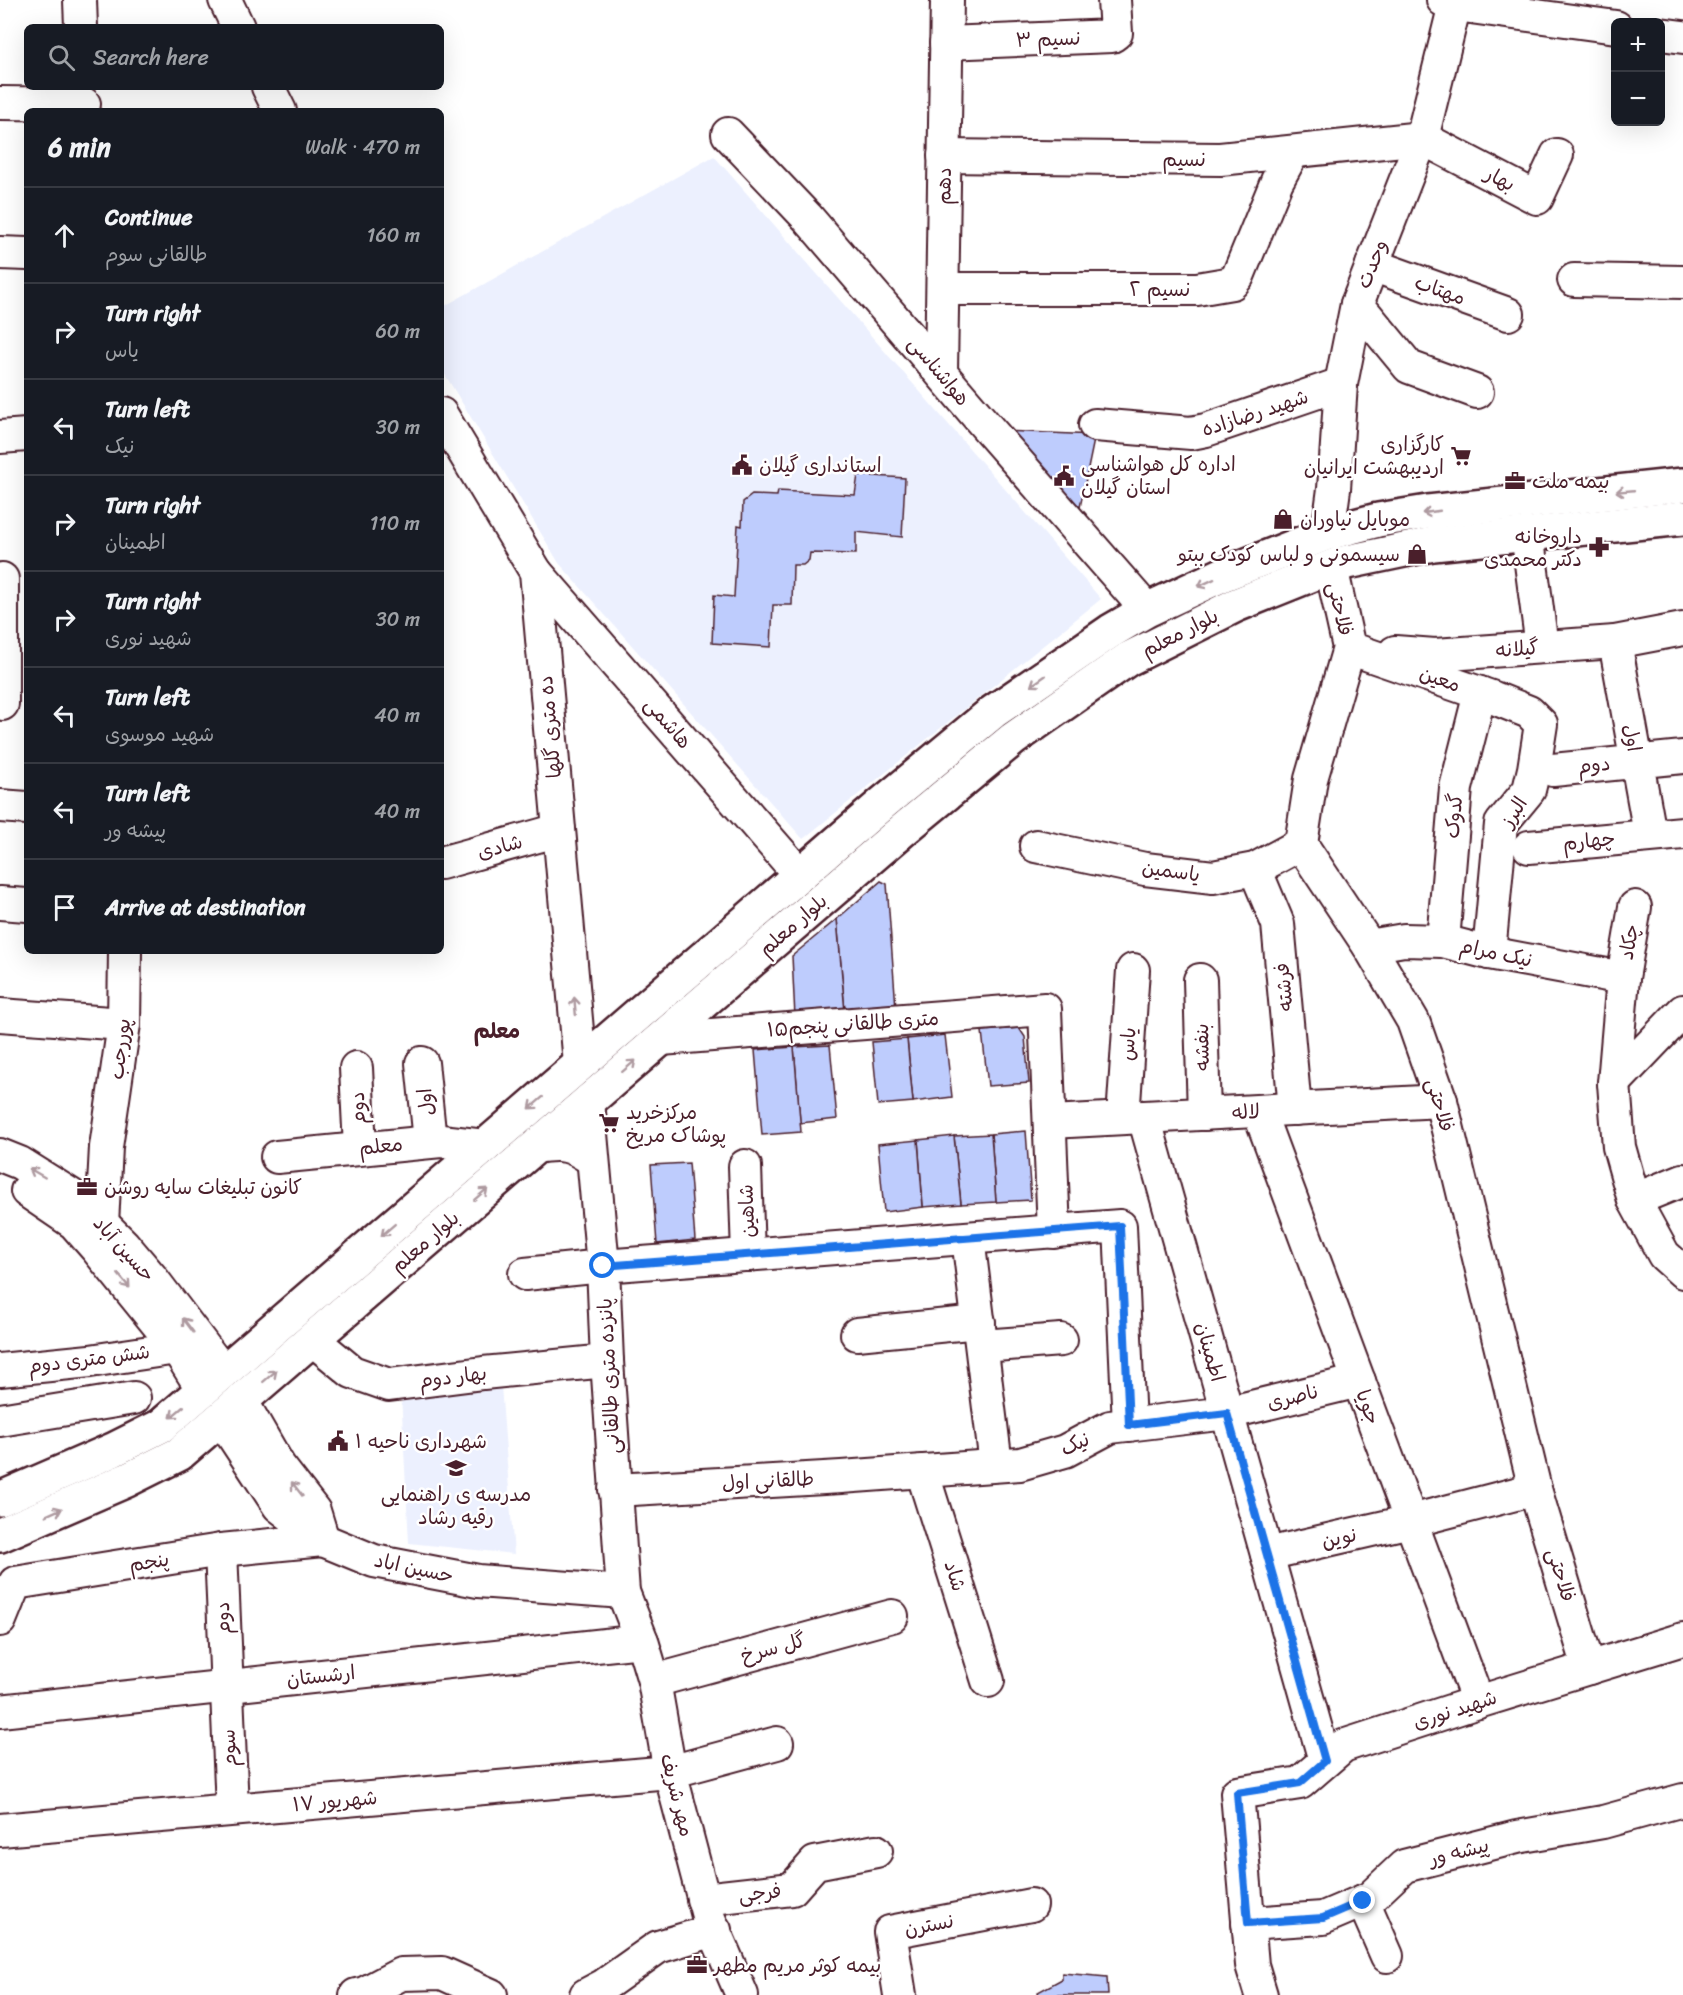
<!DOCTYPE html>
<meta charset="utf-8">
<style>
:root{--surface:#171b24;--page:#242831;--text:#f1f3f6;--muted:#9ea1a6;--line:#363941}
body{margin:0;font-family:Sriracha,"Playpen Sans Arabic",sans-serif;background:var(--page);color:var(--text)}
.controls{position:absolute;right:18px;top:18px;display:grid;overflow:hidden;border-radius:9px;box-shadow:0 6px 24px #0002}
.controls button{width:54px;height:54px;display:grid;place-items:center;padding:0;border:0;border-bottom:2px solid var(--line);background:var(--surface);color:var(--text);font:30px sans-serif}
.stop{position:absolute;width:18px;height:18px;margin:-14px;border:4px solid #1a73e8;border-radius:50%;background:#fff}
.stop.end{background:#1a73e8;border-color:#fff;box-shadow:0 2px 6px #0008}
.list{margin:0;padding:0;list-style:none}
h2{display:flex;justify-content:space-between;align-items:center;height:78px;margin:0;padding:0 24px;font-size:26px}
h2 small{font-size:20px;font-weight:400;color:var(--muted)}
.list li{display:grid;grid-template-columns:39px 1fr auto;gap:18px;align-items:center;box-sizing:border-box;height:96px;padding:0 24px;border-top:2px solid var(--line)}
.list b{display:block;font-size:22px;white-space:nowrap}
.list p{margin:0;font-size:20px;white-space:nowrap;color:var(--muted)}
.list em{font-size:20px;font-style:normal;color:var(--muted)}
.icon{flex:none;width:33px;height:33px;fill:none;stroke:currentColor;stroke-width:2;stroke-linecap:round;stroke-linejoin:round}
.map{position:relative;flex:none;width:1683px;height:1995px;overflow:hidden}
.search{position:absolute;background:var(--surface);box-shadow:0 6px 24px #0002;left:24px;top:24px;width:420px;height:66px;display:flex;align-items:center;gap:15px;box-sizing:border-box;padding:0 21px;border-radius:9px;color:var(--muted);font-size:22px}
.panel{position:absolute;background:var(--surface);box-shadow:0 6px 24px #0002;left:24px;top:108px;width:420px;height:846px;border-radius:9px}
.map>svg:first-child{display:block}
</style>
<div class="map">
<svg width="1683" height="1995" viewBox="0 0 1683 1995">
<rect width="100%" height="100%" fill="#fff"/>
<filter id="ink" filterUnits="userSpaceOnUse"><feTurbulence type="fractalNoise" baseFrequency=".0167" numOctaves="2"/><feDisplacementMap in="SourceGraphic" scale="12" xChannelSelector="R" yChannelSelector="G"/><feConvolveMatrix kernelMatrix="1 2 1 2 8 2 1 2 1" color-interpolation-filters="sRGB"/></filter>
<g filter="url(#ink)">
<!-- built -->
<g fill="#ecf0fe">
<path d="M714,156L1101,599L803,839L559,563L441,368V308Z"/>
<path d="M501,1386L514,1554L409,1543L401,1394Z"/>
</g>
<!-- building -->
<g fill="#beccfd" stroke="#4a1f2b" stroke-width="1.5">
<path d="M1002,431L1095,435L1078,517Z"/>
<path d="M858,475L905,478L902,537L856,532V554L810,553L809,560L803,565H793L792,605H773L771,647L712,643L714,595L734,597L738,525L742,526L743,502L752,495L777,496L778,491L855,495Z"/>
<path d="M881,881L887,884L896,1008L845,1012L837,919Z"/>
<path d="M837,919L845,1012L795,1017L792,956Z"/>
<path d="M1019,1028L1025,1037L1029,1083L988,1086L982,1031Z"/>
<path d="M945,1035L952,1097L913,1102L907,1039Z"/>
<path d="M907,1039L913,1102L878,1105L872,1042Z"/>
<path d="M830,1045L837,1119L800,1123L794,1047Z"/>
<path d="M794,1047L801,1132L762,1135L755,1050Z"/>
<path d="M1026,1131L1031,1200L996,1202L991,1134Z"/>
<path d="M991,1134L996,1202L961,1204L954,1136Z"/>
<path d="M954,1136L961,1204L923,1207L918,1140Z"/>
<path d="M918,1140L923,1207L884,1212L878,1144Z"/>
<path d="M689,1163L695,1240L657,1244L651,1165Z"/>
<path d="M1062,1973L1107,1977L1108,1995H1039L1038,1992L1062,1979Z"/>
</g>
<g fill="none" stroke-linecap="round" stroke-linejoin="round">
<!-- minor casing -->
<g stroke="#4a1f2b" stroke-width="36">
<g id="minor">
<path d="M80,0L81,27"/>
<path d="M225,0L238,27"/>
<path d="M1443,0L1456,5L1616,27"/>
<path d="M1660,34L1683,37"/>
<path d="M946,43L1112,36L1116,33L1114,0"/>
<path d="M268,87L280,111"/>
<path d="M0,103L84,104"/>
<path d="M728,134L807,217L986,426L1147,610"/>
<path d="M944,156L1220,159L1422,138L1537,198L1557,155"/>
<path d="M0,253L27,254"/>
<path d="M1372,265L1508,314"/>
<path d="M1574,280L1683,282"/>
<path d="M943,289H1197L1232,283L1238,276L1277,181L1293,152"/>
<path d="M1357,304L1409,367L1477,392"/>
<path d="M941,372L947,0"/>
<path d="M441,414L536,572L580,1064"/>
<path d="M1095,425L1191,433L1206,430L1341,384"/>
<path d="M0,437L27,435"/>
<path d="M1328,533L1334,489L1341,384L1357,304L1422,138L1456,0"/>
<path d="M1527,533L1542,647"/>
<path d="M1331,567L1349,648L1311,779L1301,844L1369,946L1413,1021L1441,1101L1535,1489L1589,1668"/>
<path d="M536,572L800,875"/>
<path d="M2,579V704"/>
<path d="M1615,642L1650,834"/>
<path d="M1349,648L1494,698L1529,712L1541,724L1534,769L1529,790L1501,824L1489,953"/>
<path d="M1395,652L1435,655L1615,642L1683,629"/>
<path d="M1553,770L1683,757"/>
<path d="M0,806L27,808"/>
<path d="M1036,846L1145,869L1213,877L1255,869L1301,844"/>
<path d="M1529,847L1683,833"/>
<path d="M441,863L559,830"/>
<path d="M1255,869L1278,924L1295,1109"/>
<path d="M0,903L27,905"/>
<path d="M1635,907L1623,978L1614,1083L1619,1147L1634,1200L1664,1255L1683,1272"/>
<path d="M1443,941L1456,788L1480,693"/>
<path d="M1369,946L1404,940L1443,941L1489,953L1623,978"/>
<path d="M1200,980L1204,1114"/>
<path d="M0,1015L124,1024"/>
<path d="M661,1039L1045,1009L1054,1232"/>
<path d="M422,1063L430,1141"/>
<path d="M356,1068L360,1148"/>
<path d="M1614,1083L1683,1011"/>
<path d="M588,1101L603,1266L607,1361L623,1592L642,1641L654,1681L670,1772L708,1916L742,1995"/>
<path d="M1259,1112L1478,1702"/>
<path d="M1144,1117L1325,1761"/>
<path d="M1123,1118L1133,970"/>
<path d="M1051,1122L1441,1101"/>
<path d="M535,1147C562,1143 571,1144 593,1160"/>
<path d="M0,1155L20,1163L79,1200L124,1245L151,1277L223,1372"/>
<path d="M277,1157L441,1141L485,1146"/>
<path d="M745,1166L748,1255"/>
<path d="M27,1191L74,1223L96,1248L177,1348L203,1390"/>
<path d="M1634,1200L1683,1180"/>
<path d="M96,1235L102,1224L106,1147L124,1024L125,951"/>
<path d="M968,1238L996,1465"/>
<path d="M525,1274L603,1266L1120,1226L1129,1425"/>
<path d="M857,1334L979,1322"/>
<path d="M312,1339L352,1372L389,1385L483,1373L607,1361"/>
<path d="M982,1346L1061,1340"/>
<path d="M0,1370L90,1361L177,1348"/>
<path d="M241,1400L279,1466L314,1511L322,1537"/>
<path d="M221,1418L279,1506L323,1540L374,1561L478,1581L623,1592"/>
<path d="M0,1420L134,1398"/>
<path d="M922,1471L988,1681"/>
<path d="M615,1490L841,1477L1020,1464L1065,1451L1110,1427L1227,1413L1359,1381"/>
<path d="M221,1550L232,1809"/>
<path d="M1267,1554L1411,1521L1535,1489"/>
<path d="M0,1620L15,1583L221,1550L323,1540"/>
<path d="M654,1681L892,1616"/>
<path d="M0,1711L642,1641"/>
<path d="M0,1830L670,1772L777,1743"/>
<path d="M703,1899L792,1889L815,1863L876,1851"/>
<path d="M1363,1901L1387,1956"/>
<path d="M1248,1923L1323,1918L1370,1898L1404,1866L1517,1837L1603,1822L1683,1800"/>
<path d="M356,1995L365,1993L401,1974L442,1973L491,1995"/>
<path d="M586,1995L603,1986L658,1947L715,1930"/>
<path d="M900,1995L890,1932L1031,1905"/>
<path d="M1261,1995L1252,1965L1237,1793L1300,1783L1343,1746L1478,1702L1683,1639"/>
</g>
</g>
<!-- major casing -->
<g stroke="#4a1f2b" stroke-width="38">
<g id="major">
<path d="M0,1499L113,1450L161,1426L883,803L993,712L1111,631L1147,610L1222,575L1328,533L1378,520L1428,512L1683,485"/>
<path d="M0,1535L127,1480L179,1454L904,829L1013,739L1128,659L1236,605L1338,564L1433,544L1683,518"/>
</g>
</g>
<!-- minor -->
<use href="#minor" stroke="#fff" stroke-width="32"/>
<!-- major -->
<use href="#major" stroke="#fff" stroke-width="33"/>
</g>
<!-- one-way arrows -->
<defs><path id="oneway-shaft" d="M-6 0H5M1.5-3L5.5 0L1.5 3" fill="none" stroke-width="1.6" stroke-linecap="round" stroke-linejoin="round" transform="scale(1.5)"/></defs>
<g stroke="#ae9aa0">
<use href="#oneway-shaft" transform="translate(1625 491) rotate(175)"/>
<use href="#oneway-shaft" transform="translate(1431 512) rotate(172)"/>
<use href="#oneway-shaft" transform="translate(1206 583) rotate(155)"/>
<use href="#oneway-shaft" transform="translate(1038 681) rotate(145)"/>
<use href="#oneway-shaft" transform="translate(575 1006) rotate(-95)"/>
<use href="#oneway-shaft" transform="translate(629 1066) rotate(-41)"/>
<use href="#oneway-shaft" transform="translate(536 1103) rotate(139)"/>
<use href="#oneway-shaft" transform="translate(37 1173) rotate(-150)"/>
<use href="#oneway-shaft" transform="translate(481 1194) rotate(-41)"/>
<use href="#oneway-shaft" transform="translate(388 1230) rotate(139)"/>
<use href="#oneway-shaft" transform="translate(124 1281) rotate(50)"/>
<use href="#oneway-shaft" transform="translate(188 1325) rotate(-127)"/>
<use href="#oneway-shaft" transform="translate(270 1376) rotate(-41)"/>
<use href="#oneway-shaft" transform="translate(177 1412) rotate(140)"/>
<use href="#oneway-shaft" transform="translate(297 1489) rotate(-128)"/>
<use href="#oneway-shaft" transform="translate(54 1512) rotate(-24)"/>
</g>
</g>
<g fill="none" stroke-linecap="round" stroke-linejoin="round" filter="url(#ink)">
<!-- route -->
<path stroke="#1a73e8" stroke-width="8" d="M603,1266L1120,1226L1129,1425L1227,1413L1325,1761L1300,1783L1237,1793L1248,1923L1323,1918L1363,1901"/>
</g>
<!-- icons -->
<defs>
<g id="supermarket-bare" transform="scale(1.62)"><path d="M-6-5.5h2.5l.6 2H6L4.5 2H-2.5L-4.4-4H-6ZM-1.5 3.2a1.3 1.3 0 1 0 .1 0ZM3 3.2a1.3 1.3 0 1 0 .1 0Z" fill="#4a1f2b" stroke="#fff" stroke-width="2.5" paint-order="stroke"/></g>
<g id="civic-bare" transform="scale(1.62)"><path d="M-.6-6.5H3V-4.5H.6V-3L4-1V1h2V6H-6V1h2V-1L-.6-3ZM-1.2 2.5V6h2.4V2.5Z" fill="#4a1f2b" stroke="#fff" stroke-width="2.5" paint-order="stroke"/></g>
<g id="office-bare" transform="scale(1.62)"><path d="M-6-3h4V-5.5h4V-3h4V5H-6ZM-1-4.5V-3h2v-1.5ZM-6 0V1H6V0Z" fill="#4a1f2b" stroke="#fff" stroke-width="2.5" paint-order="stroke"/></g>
<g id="shop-bare" transform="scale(1.62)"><path d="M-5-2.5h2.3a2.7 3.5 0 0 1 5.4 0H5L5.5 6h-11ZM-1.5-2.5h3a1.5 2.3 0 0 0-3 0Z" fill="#4a1f2b" stroke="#fff" stroke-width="2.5" paint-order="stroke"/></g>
<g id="pharmacy-bare" transform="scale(1.62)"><path d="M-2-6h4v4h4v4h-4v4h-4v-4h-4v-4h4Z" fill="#4a1f2b" stroke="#fff" stroke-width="2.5" paint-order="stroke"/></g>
<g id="school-bare" transform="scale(1.62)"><path d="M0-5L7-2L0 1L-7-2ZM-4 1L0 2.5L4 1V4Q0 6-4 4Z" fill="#4a1f2b" stroke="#fff" stroke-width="2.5" paint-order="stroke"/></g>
</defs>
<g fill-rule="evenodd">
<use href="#supermarket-bare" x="1461" y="456"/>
<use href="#civic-bare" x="742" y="465"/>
<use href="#civic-bare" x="1064" y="476"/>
<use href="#office-bare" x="1515" y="481"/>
<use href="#shop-bare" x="1283" y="519"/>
<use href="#pharmacy-bare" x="1599" y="547"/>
<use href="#shop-bare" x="1417" y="554"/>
<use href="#supermarket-bare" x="609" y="1123"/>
<use href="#office-bare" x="87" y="1187"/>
<use href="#civic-bare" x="338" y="1441"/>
<use href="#school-bare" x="456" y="1468"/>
<use href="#office-bare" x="697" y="1965"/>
</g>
<g text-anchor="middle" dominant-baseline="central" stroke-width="5" stroke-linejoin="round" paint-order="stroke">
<!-- street labels -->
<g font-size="20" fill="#4a1f2b" stroke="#fff">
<text transform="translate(1048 39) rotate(-2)">نسیم ۳</text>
<text x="1184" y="159">نسیم</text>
<text transform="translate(1500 179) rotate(27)">بهار</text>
<text transform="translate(944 186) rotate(-89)">دهم</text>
<text transform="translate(1372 264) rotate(-68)">وحدت</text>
<text x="1160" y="289">نسیم ٢</text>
<text transform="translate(1440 290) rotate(20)">مهتاب</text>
<text transform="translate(939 371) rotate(50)">هواشناسی</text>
<text transform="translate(1255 413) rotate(-18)">شهید رضازاده</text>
<text transform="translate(1340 609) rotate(77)">فلاحتی</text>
<text transform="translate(1180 633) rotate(-27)">بلوار معلم</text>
<text transform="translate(1517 649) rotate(-4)">گیلانه</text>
<text transform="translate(1440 679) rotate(19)">معین</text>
<text transform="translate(668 723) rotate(49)">هاشمی</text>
<text transform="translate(550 727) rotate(-95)">ده متری گلها</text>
<text transform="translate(1632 738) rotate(80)">اول</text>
<text transform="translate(1594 765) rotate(-6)">دوم</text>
<text transform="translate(1514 812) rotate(-57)">البرز</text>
<text transform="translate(1454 816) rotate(-85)">گدوک</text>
<text transform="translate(1589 841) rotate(-6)">چهارم</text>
<text transform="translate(500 847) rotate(-15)">شادی</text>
<text transform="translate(1171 871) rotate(8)">یاسمین</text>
<text transform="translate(793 925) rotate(-41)">بلوار معلم</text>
<text transform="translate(1629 942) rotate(-80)">چکاد</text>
<text transform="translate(1496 953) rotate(12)">نیک مرام</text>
<text transform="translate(1284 987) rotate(-95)">فرشته</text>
<text transform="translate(853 1024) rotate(-4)">۱۵متری طالقانی پنجم</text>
<text transform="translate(1128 1044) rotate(-86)">یاس</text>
<text transform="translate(1202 1047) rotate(-91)">بنفشه</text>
<text transform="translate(120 1049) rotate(-83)">پوررجب</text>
<text transform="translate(426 1102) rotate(-96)">اول</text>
<text transform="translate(1440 1105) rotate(74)">فلاحتی</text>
<text transform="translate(358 1108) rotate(-93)">دوم</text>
<text transform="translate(1246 1112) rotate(-3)">لاله</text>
<text transform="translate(381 1146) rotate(-6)">معلم</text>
<text transform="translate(747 1211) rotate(-92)">شاهین</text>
<text transform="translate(425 1242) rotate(-41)">بلوار معلم</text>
<text transform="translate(124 1249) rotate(48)">حسین آباد</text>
<text transform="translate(1210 1352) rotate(74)">اطمینان</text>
<text transform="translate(89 1359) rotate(-7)">شش متری دوم</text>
<text transform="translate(609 1376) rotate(-93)">پانزده متری طالقانی</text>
<text transform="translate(453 1377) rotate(-7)">بهار دوم</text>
<text transform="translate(1293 1397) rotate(-14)">ناصری</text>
<text transform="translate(1368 1407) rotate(70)">جویا</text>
<text transform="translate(1075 1444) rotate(-25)">نیک</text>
<text transform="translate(768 1481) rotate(-3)">طالقانی اول</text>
<text transform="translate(1339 1538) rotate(-13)">نوین</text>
<text transform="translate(149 1562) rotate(-9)">پنجم</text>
<text transform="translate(414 1568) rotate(12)">حسین اباد</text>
<text transform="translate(1561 1575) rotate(73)">فلاحتی</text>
<text transform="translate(955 1576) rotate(73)">شاد</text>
<text transform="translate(223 1618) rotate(-92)">دوم</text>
<text transform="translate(773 1648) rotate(-15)">گل سرخ</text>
<text transform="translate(321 1676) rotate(-6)">ارشستان</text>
<text transform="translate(1455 1710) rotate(-18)">شهید نوری</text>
<text transform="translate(229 1748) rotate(-93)">سوم</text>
<text transform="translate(677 1795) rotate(76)">مهر شریف</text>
<text transform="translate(335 1801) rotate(-5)">۱۷ شهریور</text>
<text transform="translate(1459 1852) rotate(-14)">پیشه ور</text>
<text transform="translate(760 1893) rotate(-6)">فرجی</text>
<text transform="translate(929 1925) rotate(-11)">نسترن</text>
</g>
<!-- poi labels -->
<g font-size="20" fill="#4a1f2b" stroke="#fff" text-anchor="start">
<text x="1444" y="444" text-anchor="end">کارگزاری<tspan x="1444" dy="23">اردیبهشت ایرانیان</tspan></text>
<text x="1081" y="464">اداره کل هواشناسی<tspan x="1081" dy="23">استان گیلان</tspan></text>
<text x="759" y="465">استانداری گیلان</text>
<text x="1532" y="481">بیمه ملت</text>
<text x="1300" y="519">موبایل نیاوران</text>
<text x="1582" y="536" text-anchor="end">داروخانه<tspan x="1582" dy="23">دکتر محمدی</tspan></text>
<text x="1400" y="554" text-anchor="end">سیسمونی و لباس کودک ببتو</text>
<text x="626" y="1112">مرکزخرید<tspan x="626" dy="23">پوشاک مریخ</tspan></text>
<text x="104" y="1187">کانون تبلیغات سایه روشن</text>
<text x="355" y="1441">شهرداری ناحیه ۱</text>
<text x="456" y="1494" text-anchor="middle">مدرسه ی راهنمایی<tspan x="456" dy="23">رقیه رشاد</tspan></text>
<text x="714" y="1965">بیمه کوثر مریم مطهر</text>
</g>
<!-- neighbourhood labels -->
<g font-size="21" font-weight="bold" fill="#4a1f2b" stroke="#fff">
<text x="497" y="1031">معلم</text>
</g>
</g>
</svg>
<div class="controls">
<button>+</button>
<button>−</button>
</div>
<div class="stop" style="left:603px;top:1266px"></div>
<div class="stop end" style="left:1363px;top:1901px"></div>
<div class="search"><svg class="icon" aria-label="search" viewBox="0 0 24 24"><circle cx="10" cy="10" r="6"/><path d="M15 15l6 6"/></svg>Search here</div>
<section class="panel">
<h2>6 min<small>Walk · 470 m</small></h2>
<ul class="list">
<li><svg class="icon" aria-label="ahead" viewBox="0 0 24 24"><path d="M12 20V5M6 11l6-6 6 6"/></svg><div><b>Continue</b><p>طالقانی سوم</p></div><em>160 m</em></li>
<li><svg class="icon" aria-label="right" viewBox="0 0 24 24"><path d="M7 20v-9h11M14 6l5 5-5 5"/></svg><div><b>Turn right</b><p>یاس</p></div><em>60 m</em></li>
<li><svg class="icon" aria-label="left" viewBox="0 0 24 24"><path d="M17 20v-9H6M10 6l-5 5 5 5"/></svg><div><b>Turn left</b><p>نیک</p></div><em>30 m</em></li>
<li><svg class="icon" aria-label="right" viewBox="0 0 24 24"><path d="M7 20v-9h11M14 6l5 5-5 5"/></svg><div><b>Turn right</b><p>اطمینان</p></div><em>110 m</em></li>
<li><svg class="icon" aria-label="right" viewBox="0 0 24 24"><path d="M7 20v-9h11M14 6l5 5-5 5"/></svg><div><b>Turn right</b><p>شهید نوری</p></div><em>30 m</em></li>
<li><svg class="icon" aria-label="left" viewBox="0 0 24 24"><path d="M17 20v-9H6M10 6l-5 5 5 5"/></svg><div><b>Turn left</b><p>شهید موسوی</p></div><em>40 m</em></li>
<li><svg class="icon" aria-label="left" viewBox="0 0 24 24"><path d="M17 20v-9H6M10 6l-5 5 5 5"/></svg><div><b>Turn left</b><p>پیشه ور</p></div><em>40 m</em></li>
<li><svg class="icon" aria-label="arrive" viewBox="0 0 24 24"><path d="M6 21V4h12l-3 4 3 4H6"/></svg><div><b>Arrive at destination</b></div></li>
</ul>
</section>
</div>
